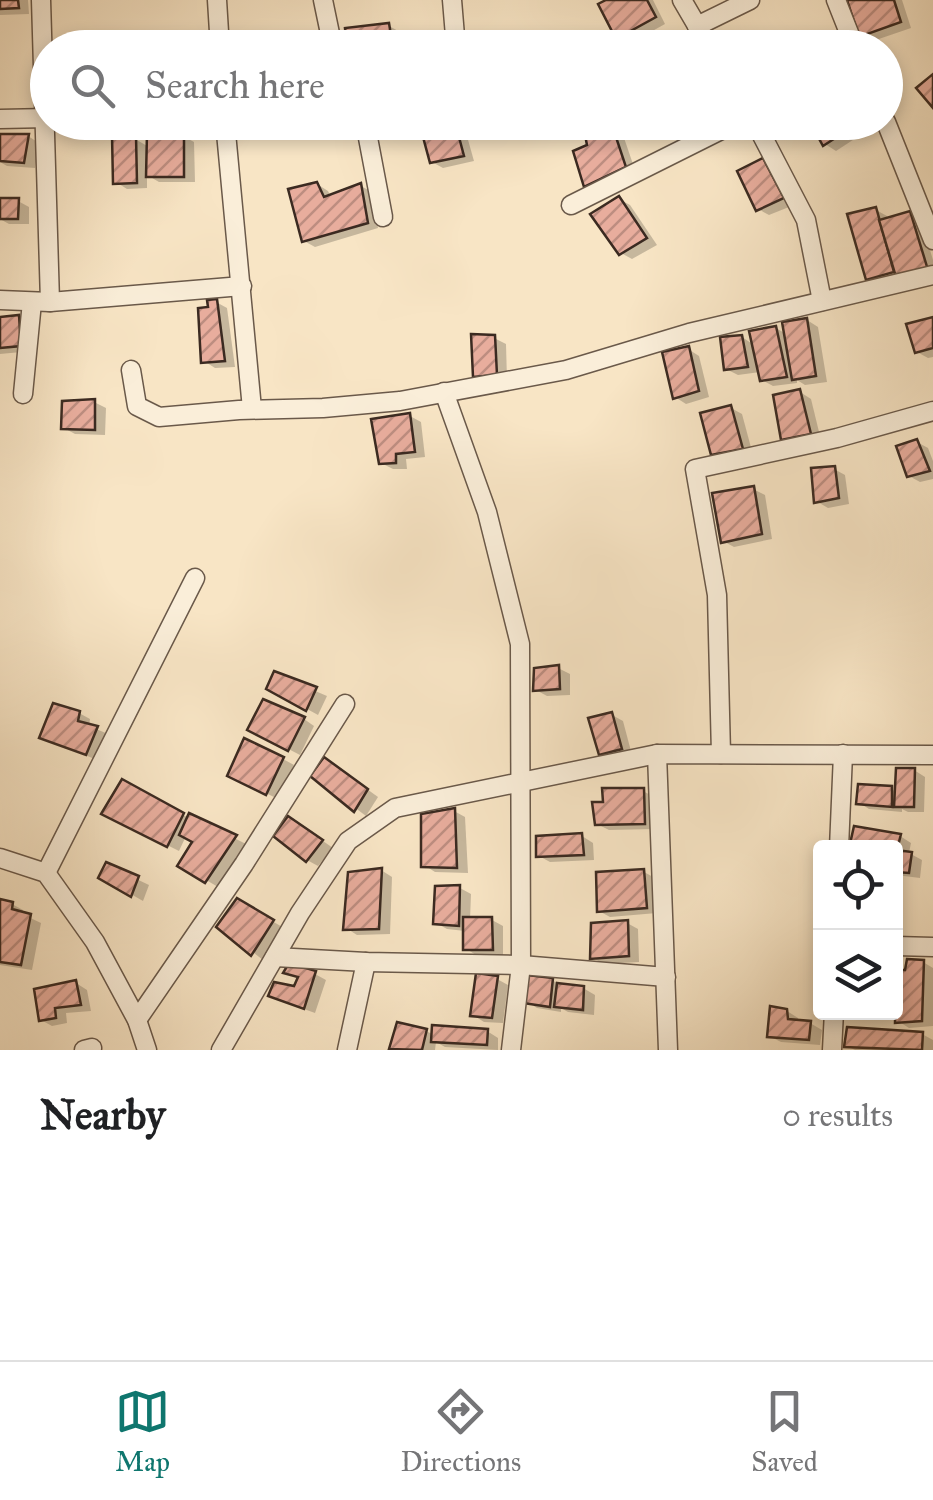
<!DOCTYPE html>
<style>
:root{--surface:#fff;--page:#f6f6f6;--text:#202124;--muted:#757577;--line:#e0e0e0;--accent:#0f766e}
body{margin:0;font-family:"IM FELL Great Primer",serif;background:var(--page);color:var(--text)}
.controls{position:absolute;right:30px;bottom:30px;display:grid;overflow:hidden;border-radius:10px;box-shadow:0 5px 15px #0003}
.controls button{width:90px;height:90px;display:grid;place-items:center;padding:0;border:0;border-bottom:2px solid var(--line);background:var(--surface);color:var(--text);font:50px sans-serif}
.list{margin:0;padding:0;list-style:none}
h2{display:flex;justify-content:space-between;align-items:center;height:130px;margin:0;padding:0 40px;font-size:42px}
h2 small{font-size:32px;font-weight:400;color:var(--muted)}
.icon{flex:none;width:55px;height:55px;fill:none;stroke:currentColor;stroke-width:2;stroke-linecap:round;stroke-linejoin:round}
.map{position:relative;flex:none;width:933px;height:1050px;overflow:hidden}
.search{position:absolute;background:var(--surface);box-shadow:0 5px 15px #0003;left:30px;right:30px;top:30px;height:110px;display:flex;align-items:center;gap:25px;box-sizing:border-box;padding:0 35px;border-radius:55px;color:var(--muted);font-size:38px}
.sheet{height:310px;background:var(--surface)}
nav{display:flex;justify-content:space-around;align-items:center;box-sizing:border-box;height:140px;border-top:2px solid var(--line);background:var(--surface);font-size:28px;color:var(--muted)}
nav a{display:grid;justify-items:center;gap:5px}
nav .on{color:var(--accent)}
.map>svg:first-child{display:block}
</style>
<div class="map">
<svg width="933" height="1050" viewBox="0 0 933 1050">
<defs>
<pattern id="building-hatch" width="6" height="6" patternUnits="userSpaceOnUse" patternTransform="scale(2.5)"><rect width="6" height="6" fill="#e8ad9d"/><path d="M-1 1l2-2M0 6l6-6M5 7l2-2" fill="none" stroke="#bd8d80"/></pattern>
</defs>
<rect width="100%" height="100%" fill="#f8e5c5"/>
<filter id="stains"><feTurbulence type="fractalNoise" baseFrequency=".002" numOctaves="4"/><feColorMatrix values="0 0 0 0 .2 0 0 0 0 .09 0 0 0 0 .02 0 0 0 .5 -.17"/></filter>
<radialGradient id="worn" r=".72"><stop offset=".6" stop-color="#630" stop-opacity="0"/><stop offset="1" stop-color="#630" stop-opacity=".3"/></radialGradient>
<!-- shadow -->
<g fill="#0003">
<path d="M0,0H28L29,14L0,15Z"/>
<path d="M612,0H653L665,24L629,44L618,37Z"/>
<path d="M850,0H902L911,28L873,41L861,35Z"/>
<path d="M389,26L400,32L402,48H350Z"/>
<path d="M421,122H463L474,161L443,168L432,162Z"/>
<path d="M609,122L621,129L636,173L597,191L586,185L589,147Z"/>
<path d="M813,122H851L859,136L836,151L825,144Z"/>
<path d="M0,136H28L39,143L35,168L7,166L0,162Z"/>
<path d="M183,136L194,142L195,182H159L147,175V188L127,189L116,182L135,139L149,147Z"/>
<path d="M762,161L774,168L794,205L769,215L758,209Z"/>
<path d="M317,184L328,191L331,197L361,186L372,192L378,228L315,247L304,241Z"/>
<path d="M619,199L630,205L657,245L632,259L621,253Z"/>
<path d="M0,200L18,201L29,207V224H9L0,219Z"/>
<path d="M876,210L887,216L888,220L910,213L921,220L933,260V276L879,285L868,278Z"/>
<path d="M216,302L227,308L235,367L215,368L204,361L211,310Z"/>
<path d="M18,318L29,324L32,351L0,354V319Z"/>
<path d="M933,319V357L928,358L917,352Z"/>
<path d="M807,320L818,327L827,382L805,385L797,380V383L773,386L762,380L760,372L738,375L726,369L742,337L754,345L776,328L786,334Z"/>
<path d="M494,338L506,344L507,380L487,382L476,376Z"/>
<path d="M688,349L699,356L709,397L686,404L675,397Z"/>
<path d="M800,392L811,399L821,440L794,445L783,438Z"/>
<path d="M94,402L106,408L105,435L75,434L64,428Z"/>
<path d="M731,408L742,414L753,455L724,460L713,454Z"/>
<path d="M410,416L421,422L425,457L406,459L407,469H393L381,463Z"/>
<path d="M917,442L928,448L933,461V479L920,482L909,476Z"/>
<path d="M834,469L845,475L849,504L828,508L816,501Z"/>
<path d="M753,489L765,495L772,539L734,547L723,541Z"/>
<path d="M558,668L570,674V695L547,696L536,690Z"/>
<path d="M275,674L327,696L318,715L269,688Z"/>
<path d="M79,713L90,719L89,726L108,734L97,760L42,737Z"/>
<path d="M612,715L623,721L632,755L612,760L601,754Z"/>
<path d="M304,719L314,726L300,755L250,729Z"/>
<path d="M283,759L294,765L278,799L241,781Z"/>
<path d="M335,766L378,797L366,816L313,776Z"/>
<path d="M914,770L925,777L924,812H908L902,809V812L869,809L858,802L891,789L898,793Z"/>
<path d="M123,783L189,818L190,816L246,844L218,887L181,865L196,841L186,836L179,851L115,819Z"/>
<path d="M643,791L654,797L655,829L609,830L597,824Z"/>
<path d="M454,811L465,817L468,873L435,872L424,865Z"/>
<path d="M300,825L333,848L318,866L307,860Z"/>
<path d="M582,836L593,843L594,860L550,862L539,856Z"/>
<path d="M900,836L911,843L909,853L922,860L920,878L896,875V848H855L856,844Z"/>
<path d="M107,865L149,885L143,901L101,877Z"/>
<path d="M381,870L392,877L390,934L357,935L346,928Z"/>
<path d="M644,872L655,878L657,913L610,917L599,911Z"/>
<path d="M460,888L471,894L470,920H492L503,926V955H476L465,948V931L447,929L436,923Z"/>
<path d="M0,901L12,904L23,910L22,914L41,923L32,970L0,965Z"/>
<path d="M238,901L284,928L263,960L220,926Z"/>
<path d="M627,923L638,929L639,962L604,964L593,958Z"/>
<path d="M923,962L933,968V1026L909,1028L898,1021Z"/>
<path d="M287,972L315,974L326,980L315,1013L282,1001L296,988L299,979Z"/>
<path d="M497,979L508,985L503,1023L484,1022L473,1015Z"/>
<path d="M552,980L562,986L583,988L595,995L594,1015L568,1012L561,1008V1012L537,1008L526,1001Z"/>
<path d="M76,983L87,990L91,1011L66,1013L67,1023L52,1026L41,1020Z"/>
<path d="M787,1011L798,1018V1022L810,1023L822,1030L820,1045L781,1042L769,1036Z"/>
<path d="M426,1031L434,1035L487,1031L498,1038V1050L445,1047L436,1042L435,1050H397L392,1048Z"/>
<path d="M922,1034L933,1040V1050H855L847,1046Z"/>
</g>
<!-- building -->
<g fill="url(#building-hatch)" stroke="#3b2a21" stroke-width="2.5">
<path d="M0,0H18L19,8L0,9Z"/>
<path d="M606,0H647L656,17L616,39L598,4Z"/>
<path d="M847,0H894L901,22L859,37Z"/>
<path d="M389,23L393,48H347L345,28Z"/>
<path d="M933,74V108L916,88Z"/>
<path d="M419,122H455L464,156L430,163Z"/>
<path d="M597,122H611L626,167L584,187L573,151L587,145L583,125Z"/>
<path d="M810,122H846L849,129L823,146Z"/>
<path d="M147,133H184V177H146Z"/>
<path d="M0,134H29L24,163L0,161Z"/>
<path d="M112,135L136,136L137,183L113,184Z"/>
<path d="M763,158L784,198L756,211L737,171Z"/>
<path d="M317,182L324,197L361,183L368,223L302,242L288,189Z"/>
<path d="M619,196L647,238L619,255L590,214Z"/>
<path d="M0,198H19L18,219H0Z"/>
<path d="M876,207L894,272L866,280L847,214Z"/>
<path d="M910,211L928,270L896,277L879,220Z"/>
<path d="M217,299L225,361L201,363L198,308L208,307L207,300Z"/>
<path d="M19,315L21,346L0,348V317Z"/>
<path d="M933,317V348L915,353L906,324Z"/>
<path d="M807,318L816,376L792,380L782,322Z"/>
<path d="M776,326L787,377L760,381L749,331Z"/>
<path d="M471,334L495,335L497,375L473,377Z"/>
<path d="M742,335L748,367L724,370L720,337Z"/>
<path d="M689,346L699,391L673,399L662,352Z"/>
<path d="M800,389L811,434L781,440L773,395Z"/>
<path d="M95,399V430L61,429L62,401Z"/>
<path d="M731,405L743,449L711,455L700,413Z"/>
<path d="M410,413L415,452L396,454V463L379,464L371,419Z"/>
<path d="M917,439L930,471L907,477L896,446Z"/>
<path d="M835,466L839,498L814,503L811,468Z"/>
<path d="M754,486L762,534L721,543L712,493Z"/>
<path d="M559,665L560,689L533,691L534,668Z"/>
<path d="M274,671L317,687L306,711L266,689Z"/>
<path d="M263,699L305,717L288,751L247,730Z"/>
<path d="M53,703L80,711L78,721L98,726L86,755L39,738Z"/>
<path d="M612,712L622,749L599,755L588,718Z"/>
<path d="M244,738L284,757L266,795L227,776Z"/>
<path d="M324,757L368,789L354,812L310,776Z"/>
<path d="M896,768H915L914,807H894Z"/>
<path d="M122,779L184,813L167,847L101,814Z"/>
<path d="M858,784L892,786V807L856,804Z"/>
<path d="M602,788H644L645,824L595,825L592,802H603Z"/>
<path d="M455,808L457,868L421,867V814Z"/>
<path d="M189,813L237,835L205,883L177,866L192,842L179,835Z"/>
<path d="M288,816L323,840L306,862L273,836Z"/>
<path d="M854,826L901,834L897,850L896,848L850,844Z"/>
<path d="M582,833L584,855L536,857V836Z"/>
<path d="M896,850L912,852L909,873L896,872Z"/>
<path d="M106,862L139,876L131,897L98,878Z"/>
<path d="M382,868L379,929L343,930L348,872Z"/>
<path d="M644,869L647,908L597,912L596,872Z"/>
<path d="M460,885L459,926L433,924L435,886Z"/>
<path d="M237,898L274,920L251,956L216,927Z"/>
<path d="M0,899L13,902L12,909L31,914L21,965L0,962Z"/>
<path d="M463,917H492L493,950H463Z"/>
<path d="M628,920L629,956L590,959L591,923Z"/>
<path d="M907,959L924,960L922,1021L895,1023L896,970H905Z"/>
<path d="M289,963L316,971L304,1009L268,996L274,982L294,986L298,977L283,973Z"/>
<path d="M476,973L498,976L492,1018L470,1016Z"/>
<path d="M527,975L553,978L550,1007L523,1003Z"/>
<path d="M76,980L81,1005L55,1008L56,1018L39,1021L34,989Z"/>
<path d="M557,983L584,986L583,1010L554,1007Z"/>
<path d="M770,1006L787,1009L788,1019L811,1021L809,1040L767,1037Z"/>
<path d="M397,1022L427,1029L422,1050L389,1049Z"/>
<path d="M432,1025L488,1029L487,1045L431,1042Z"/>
<path d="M847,1027L923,1032L922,1050L844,1047Z"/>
</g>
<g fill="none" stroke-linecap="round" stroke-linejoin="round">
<!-- minor casing -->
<g stroke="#6a594a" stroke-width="21">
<g id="minor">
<path d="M41,0L50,302"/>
<path d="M217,0L220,48"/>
<path d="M323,0L333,48"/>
<path d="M452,0L456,48"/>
<path d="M682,0L710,48"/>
<path d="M836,0L855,48"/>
<path d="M697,26L750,0"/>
<path d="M0,119L48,118"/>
<path d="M225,122L252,409"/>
<path d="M365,122L383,217"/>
<path d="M755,122L806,220L822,301"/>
<path d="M886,122L933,240"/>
<path d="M571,205L737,122"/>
<path d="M0,300L50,302L242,286"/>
<path d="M131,370L137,406L159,417L239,410L323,408L400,401L566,370L689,333L933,275"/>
<path d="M444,392L487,512L520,644L521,965L511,1050"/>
<path d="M23,394L32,302"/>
<path d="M657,754L668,1050"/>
<path d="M721,754L717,595L695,469L837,438L933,411"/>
<path d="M839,848L843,754"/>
<path d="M0,858L46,873L95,942L137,1020L147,1050"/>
<path d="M46,873L195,578"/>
<path d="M896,946L933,947"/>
<path d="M275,957L366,962L521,965L666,977"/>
<path d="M137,1020L244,864L345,704"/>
<path d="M84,1050L92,1048"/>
<path d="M221,1050L300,913L348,841L395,808L657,754L933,755"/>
<path d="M347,1050L366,962"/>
<path d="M832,1050L834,1012"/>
</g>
</g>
<!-- minor -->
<use href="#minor" stroke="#faeed9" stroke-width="18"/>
</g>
<rect width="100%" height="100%" filter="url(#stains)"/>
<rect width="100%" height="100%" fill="url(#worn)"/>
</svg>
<div class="controls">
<button><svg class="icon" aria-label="locate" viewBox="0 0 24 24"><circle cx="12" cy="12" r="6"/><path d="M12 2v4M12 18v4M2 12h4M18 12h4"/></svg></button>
<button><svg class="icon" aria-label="layers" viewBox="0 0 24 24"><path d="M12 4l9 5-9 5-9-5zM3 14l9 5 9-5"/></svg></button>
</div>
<div class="search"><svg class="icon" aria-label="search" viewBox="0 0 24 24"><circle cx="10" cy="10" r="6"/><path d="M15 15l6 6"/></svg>Search here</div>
</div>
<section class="sheet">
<h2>Nearby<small>0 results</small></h2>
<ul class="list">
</ul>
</section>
<nav>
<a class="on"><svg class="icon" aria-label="map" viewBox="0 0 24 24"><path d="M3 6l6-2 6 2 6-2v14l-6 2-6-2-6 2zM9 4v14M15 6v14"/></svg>Map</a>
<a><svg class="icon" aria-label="directions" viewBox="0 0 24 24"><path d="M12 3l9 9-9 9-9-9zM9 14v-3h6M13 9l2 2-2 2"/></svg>Directions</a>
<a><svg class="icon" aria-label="saved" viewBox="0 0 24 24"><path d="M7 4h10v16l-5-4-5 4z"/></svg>Saved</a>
</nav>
